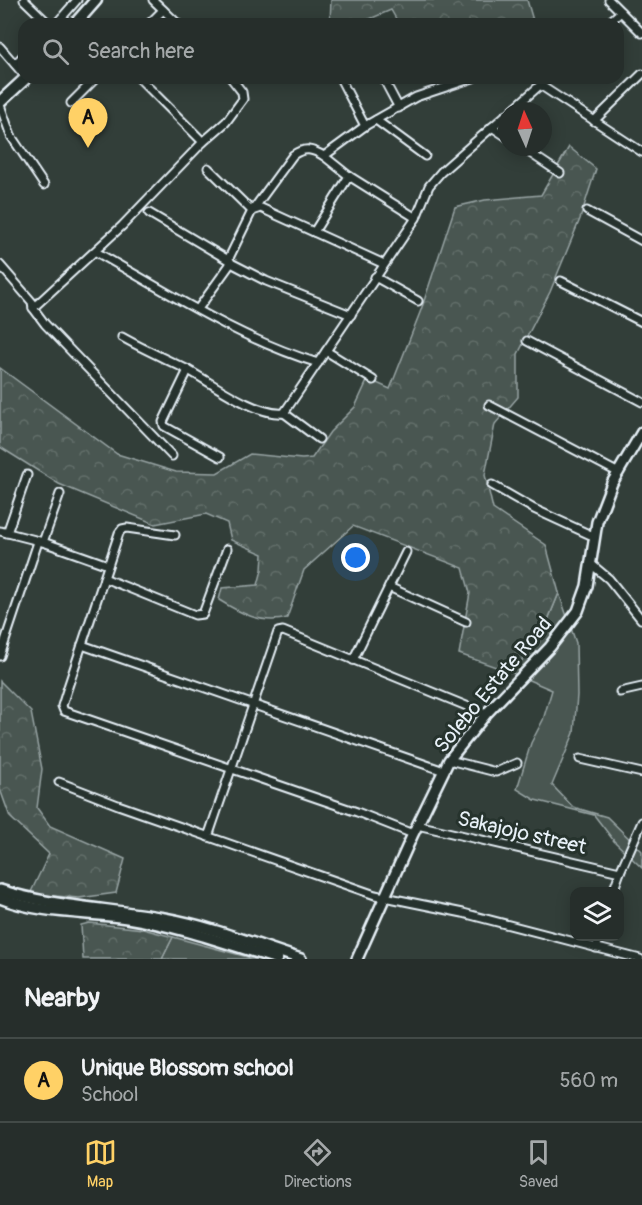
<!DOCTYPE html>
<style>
:root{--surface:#262e2b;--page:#2e3633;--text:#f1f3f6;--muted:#a4a8a9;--line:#424a47;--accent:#ffd166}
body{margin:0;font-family:Pangolin,sans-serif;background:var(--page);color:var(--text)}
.controls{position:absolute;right:18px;bottom:18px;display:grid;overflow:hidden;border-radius:12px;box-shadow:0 3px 15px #0003}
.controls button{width:54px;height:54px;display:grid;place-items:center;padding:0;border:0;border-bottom:2px solid var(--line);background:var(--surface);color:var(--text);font:30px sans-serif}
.compass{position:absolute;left:498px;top:102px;width:54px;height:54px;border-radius:50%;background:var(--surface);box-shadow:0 3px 15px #0003;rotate:357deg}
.you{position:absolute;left:356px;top:558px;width:21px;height:21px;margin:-15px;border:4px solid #fff;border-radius:50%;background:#1a73e8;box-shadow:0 0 0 9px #1a73e833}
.badge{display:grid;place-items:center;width:39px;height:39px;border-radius:50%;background:var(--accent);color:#111;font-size:20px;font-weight:700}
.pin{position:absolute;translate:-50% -50px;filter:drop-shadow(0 2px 3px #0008)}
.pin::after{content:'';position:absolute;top:32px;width:21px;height:18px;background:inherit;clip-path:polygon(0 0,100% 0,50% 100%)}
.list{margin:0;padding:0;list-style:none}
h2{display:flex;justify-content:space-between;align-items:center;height:78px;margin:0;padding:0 24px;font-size:26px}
h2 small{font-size:20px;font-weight:400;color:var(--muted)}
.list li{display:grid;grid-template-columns:39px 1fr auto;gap:18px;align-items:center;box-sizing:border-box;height:84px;padding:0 24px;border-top:2px solid var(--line)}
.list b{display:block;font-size:22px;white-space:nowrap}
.list p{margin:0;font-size:20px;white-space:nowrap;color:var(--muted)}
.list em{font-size:20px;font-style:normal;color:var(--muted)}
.icon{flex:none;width:33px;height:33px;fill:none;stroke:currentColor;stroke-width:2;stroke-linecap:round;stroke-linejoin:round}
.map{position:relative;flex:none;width:642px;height:959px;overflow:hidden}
.search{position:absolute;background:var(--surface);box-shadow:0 3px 15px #0003;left:18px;right:18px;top:18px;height:66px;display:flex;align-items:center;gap:15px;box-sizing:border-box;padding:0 21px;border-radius:18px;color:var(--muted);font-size:22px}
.sheet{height:162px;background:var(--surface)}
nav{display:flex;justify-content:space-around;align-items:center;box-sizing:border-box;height:84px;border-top:2px solid var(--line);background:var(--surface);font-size:16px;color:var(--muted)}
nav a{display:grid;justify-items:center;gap:3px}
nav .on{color:var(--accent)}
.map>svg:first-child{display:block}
</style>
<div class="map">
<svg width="642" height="959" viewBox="0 0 642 959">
<defs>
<pattern id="forest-crowns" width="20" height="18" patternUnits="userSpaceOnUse" patternTransform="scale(1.5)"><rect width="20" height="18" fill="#495651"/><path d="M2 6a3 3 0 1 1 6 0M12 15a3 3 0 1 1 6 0" fill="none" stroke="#636f6b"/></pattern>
</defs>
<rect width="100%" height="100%" fill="#323e39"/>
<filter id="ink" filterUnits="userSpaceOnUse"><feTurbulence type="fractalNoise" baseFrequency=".0167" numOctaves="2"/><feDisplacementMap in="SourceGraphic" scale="12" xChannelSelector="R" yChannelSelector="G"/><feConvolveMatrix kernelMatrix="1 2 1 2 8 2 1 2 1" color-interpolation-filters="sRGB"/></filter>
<g filter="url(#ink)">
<!-- green -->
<g fill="#495651" stroke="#98a4a4" stroke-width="1.5">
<path d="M559,593L576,643L577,695L574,733L552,785L573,807L607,817L642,851V868L614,841L594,815L535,800L517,789L531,743L543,720L552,690L510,672L538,644Z"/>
<path d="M173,937L255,959H162Z"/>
</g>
<!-- forest -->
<g fill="url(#forest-crowns)" stroke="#98a4a4" stroke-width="1.5">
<path d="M331,0H527L534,24H399L391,10L358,24H330Z"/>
<path d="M569,147L596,169L580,219L550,292L518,354V397L495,424L485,475L493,509L546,545L559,593L538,644L510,672L459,654L470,593L463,568L353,526L304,570L287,618C262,625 240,613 219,600L222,588L258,585L262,570L263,554L231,540L227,523L206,514L155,524L59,484L0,447V368L117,454L176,472L217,473L250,454L302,459L312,458L330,432L355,407L368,379L390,389L421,310L455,207L485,200L541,195Z"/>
<path d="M0,681L31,712L42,769L37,808L50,826L125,859L116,893L79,898L30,894L49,854L10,817L0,789Z"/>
<path d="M89,923L143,929L173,937L162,959H83L81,925Z"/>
</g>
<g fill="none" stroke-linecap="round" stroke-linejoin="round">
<!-- street casing -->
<g stroke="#e8f1f8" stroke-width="11">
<g id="street">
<path d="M24,0L49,24"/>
<path d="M153,0L178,24"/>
<path d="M609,0L642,33"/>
<path d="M56,24L77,0"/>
<path d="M149,24L163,10"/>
<path d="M607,24L621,12"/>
<path d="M0,47L24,75"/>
<path d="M15,64L24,55"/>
<path d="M139,78L203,142"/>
<path d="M340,78L365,126"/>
<path d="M383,78L399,108"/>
<path d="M540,85L642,152"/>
<path d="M71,103L96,78"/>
<path d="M0,105L11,136L44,185"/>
<path d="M511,111L548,78"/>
<path d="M376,120L425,156"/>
<path d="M594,121L642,74"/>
<path d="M492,127L507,137"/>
<path d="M521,147L560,173"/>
<path d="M208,168L252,211L293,155C305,147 312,149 324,156"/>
<path d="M587,211L642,241"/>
<path d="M149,213L230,261"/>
<path d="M416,218L349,176L324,156L365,126L416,97L473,78"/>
<path d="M314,232L349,176"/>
<path d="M96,252C167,292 239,339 318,363"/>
<path d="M228,260L252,211L261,208L384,264"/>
<path d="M0,265L32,302L33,308L45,324L172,456"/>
<path d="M375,277L418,301"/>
<path d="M561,281L642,322"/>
<path d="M33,308L122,226L203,142L226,122L243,99L242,92L231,78"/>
<path d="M198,309L231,263L266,281L351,315"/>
<path d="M122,337C143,349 166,359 188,370C212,383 256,416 284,413L416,218L429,186L441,172L507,114"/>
<path d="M527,341L642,402"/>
<path d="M326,351L373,380"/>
<path d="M188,370L163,422L164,426L220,457"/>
<path d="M489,405L619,473"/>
<path d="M284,413L319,439"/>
<path d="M492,485L534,509L595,537"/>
<path d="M0,531L43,542L108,565"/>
<path d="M7,533L27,475"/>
<path d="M175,535L127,528L122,529L119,533L66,693L62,706L64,711L357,812L413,834"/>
<path d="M43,542L60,494"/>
<path d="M591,564L609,579L641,619"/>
<path d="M104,578L195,615L203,614L227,549"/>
<path d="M389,587L466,622"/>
<path d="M82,645L444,771"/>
<path d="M0,656L38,542"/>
<path d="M353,660L406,552"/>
<path d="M620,692L642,687"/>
<path d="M580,759L642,773"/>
<path d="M449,760L496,772L517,763"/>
<path d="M59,782L118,805L375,895L463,913L640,959"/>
<path d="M417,825L620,872"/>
<path d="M208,837L278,632L283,631L486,714"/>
<path d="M613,892L620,872L642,822"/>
<path d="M596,948L600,936"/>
</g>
</g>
<!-- secondary casing -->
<g stroke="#e8f1f8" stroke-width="14">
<g id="secondary">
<path d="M0,890C53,907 109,908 164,918C210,926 257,945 301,959"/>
<path d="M0,898C40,914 85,912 127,918C178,926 228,944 277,959"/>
<path d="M357,959L413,834L449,760L486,714L550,647L578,611L587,586L597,522L612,483L642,432"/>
</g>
</g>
<!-- primary casing -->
<g stroke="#e8f1f8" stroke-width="15">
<g id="primary">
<path d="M75,24L96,0"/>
<path d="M0,102L26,78"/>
</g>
</g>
<!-- street -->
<use href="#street" stroke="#26332d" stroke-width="7"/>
<!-- secondary -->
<use href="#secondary" stroke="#26332d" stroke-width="9"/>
<!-- primary -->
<use href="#primary" stroke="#26332d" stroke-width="10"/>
</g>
</g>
<g text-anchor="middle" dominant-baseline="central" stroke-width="6" stroke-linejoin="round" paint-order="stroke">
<!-- street labels -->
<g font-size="21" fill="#e8f1f8" stroke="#26332d">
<text transform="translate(493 685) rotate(-50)">Solebo Estate Road</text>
<text transform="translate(522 833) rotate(13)">Sakajojo street</text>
</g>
</g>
</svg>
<div class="controls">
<button><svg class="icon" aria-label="layers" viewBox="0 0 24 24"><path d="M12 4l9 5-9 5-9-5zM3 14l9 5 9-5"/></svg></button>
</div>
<svg class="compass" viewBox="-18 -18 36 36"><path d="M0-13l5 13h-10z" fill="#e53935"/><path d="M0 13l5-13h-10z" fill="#a4a8a9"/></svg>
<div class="you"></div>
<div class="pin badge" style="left:88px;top:148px">A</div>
<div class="search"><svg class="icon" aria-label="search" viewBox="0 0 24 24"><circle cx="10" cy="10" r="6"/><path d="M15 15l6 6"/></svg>Search here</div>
</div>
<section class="sheet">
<h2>Nearby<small></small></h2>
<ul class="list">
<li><span class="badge">A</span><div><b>Unique Blossom school</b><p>School</p></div><em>560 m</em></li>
</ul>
</section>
<nav>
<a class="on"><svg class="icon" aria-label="map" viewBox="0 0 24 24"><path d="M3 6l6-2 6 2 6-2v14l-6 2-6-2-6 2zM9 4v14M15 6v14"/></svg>Map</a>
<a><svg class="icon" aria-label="directions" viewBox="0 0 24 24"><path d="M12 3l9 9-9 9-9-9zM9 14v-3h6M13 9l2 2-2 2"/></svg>Directions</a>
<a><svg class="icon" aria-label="saved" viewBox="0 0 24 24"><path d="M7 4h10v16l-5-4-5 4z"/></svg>Saved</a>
</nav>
